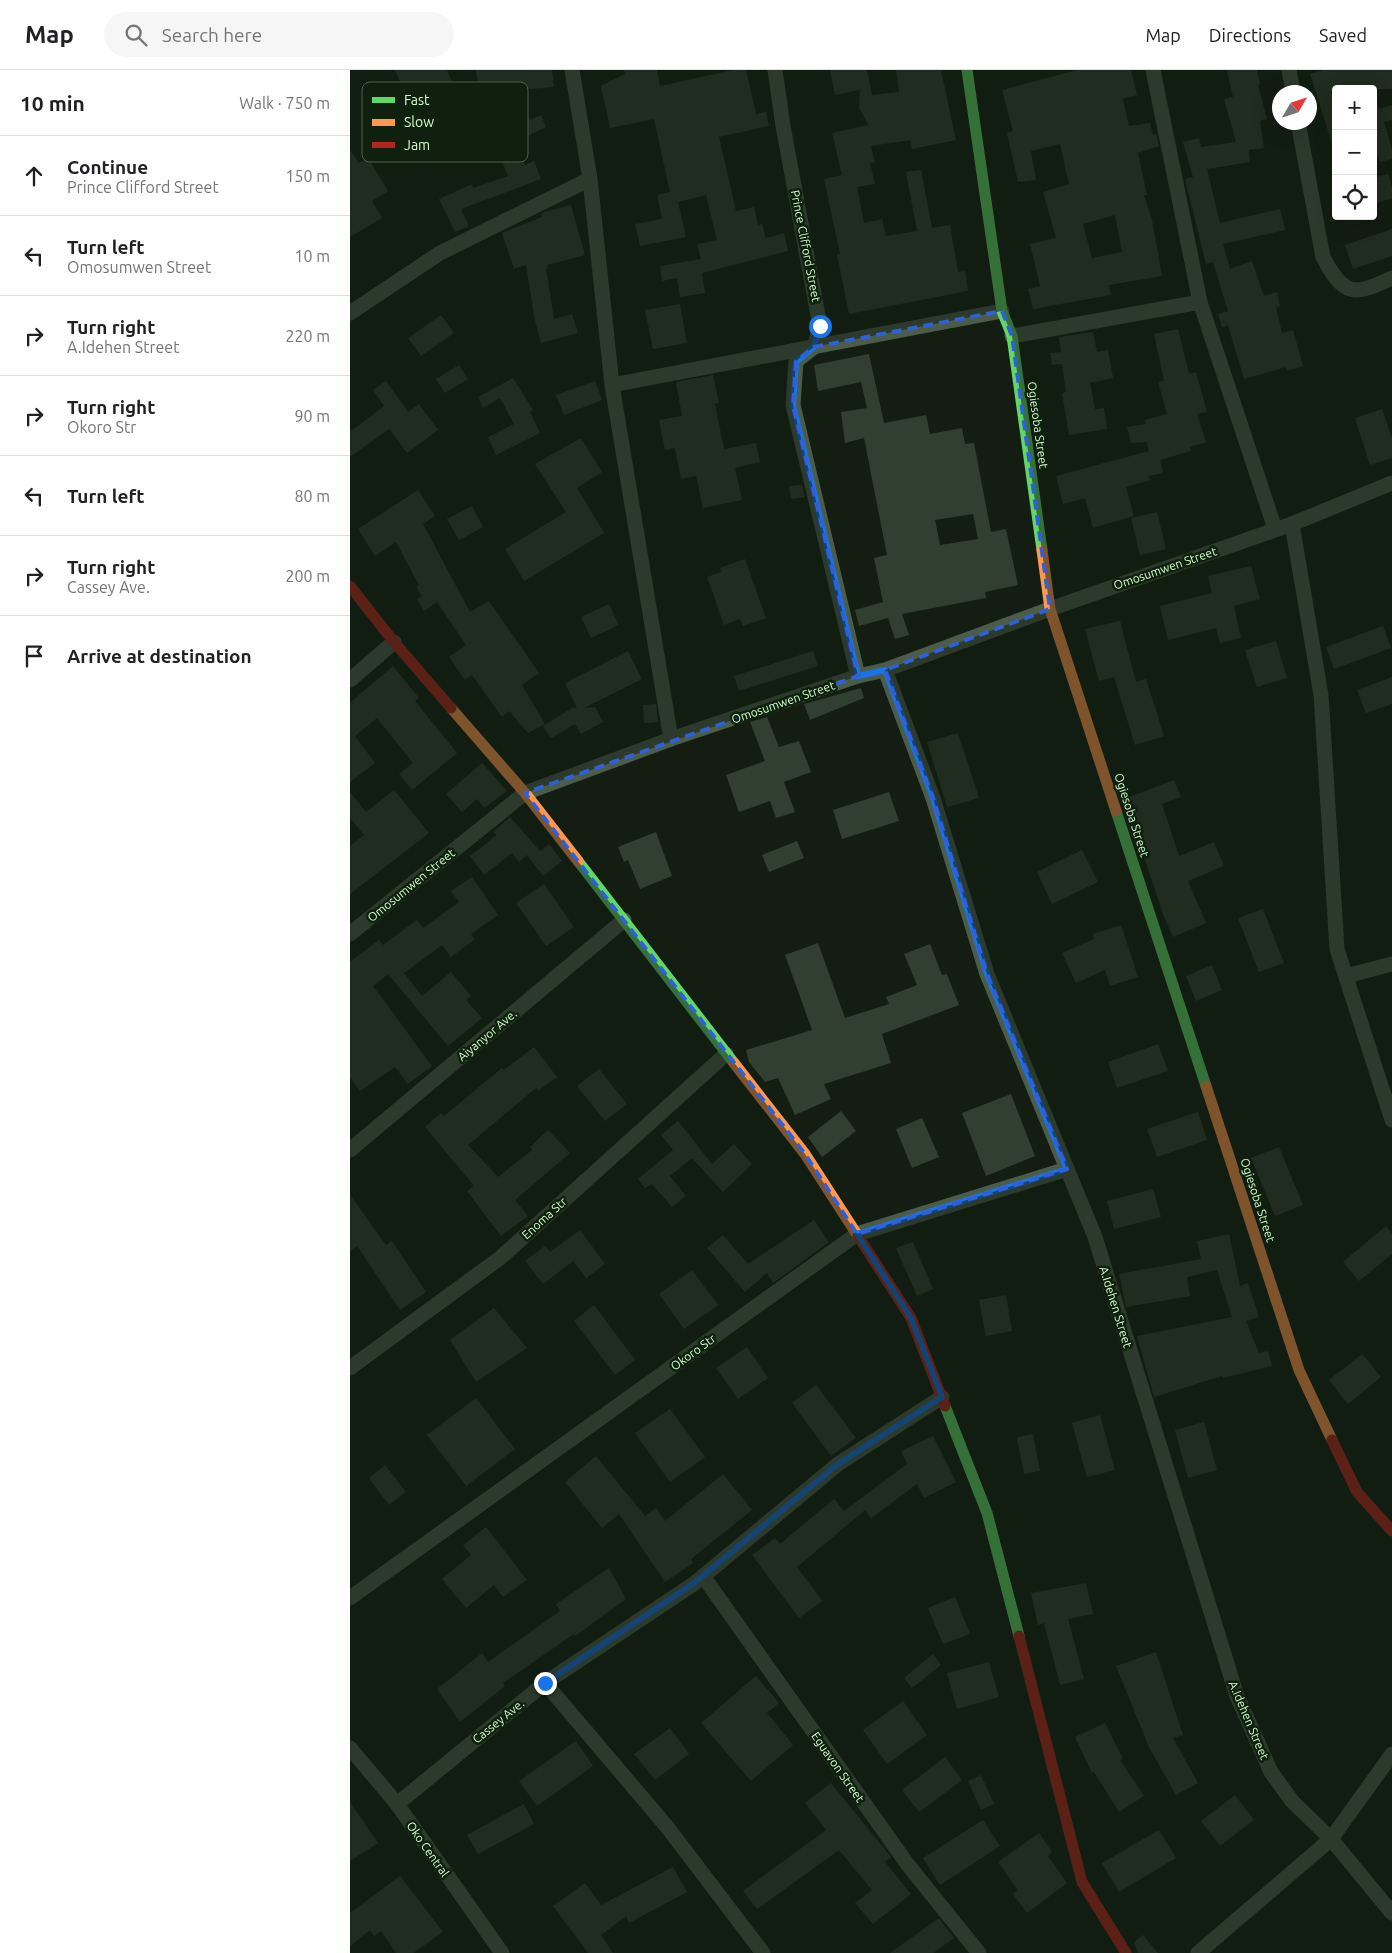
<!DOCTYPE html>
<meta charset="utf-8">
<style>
:root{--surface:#fff;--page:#f6f6f6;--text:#202124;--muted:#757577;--line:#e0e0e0}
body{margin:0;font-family:Ubuntu,sans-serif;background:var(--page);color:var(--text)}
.controls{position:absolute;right:15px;top:15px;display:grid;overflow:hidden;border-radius:5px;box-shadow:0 5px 20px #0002}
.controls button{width:45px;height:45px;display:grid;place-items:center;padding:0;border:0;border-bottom:1px solid var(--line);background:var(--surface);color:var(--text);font:25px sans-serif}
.compass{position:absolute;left:922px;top:15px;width:45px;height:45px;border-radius:50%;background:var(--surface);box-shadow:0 5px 20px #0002;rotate:51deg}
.stop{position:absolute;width:15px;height:15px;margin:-11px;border:4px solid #1a73e8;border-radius:50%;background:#fff}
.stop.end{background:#1a73e8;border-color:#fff;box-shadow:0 1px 5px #0008}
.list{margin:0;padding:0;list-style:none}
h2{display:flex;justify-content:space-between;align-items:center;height:65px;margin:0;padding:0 20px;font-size:21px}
h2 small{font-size:16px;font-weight:400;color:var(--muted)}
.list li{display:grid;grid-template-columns:32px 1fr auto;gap:15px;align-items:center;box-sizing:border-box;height:80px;padding:0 20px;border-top:1px solid var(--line)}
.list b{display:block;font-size:19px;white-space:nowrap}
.list p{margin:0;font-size:16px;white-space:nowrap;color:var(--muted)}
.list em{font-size:16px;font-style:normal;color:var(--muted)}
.icon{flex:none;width:28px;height:28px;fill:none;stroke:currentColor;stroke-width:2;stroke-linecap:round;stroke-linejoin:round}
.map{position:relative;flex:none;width:1042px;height:1883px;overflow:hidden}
header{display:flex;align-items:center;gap:30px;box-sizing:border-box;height:70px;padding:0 25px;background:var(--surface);border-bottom:1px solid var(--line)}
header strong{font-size:24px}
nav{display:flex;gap:28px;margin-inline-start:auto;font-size:18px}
.search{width:350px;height:45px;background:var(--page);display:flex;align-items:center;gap:12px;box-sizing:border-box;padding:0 18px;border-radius:28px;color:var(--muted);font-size:19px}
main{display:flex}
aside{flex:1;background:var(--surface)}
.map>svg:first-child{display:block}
</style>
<header>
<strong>Map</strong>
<div class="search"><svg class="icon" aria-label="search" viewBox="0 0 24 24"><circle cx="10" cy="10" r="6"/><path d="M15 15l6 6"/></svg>Search here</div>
<nav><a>Map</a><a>Directions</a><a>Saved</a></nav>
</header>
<main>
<aside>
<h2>10 min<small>Walk · 750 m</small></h2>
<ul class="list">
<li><svg class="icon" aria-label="ahead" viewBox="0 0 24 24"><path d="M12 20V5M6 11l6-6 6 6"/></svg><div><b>Continue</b><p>Prince Clifford Street</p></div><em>150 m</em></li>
<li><svg class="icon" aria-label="left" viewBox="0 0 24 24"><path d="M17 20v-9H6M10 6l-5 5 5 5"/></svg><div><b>Turn left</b><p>Omosumwen Street</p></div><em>10 m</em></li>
<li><svg class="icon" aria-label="right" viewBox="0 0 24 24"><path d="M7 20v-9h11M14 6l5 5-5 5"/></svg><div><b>Turn right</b><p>A.Idehen Street</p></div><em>220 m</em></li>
<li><svg class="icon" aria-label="right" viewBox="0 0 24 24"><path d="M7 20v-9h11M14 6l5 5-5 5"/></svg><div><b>Turn right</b><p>Okoro Str</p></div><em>90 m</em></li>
<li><svg class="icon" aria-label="left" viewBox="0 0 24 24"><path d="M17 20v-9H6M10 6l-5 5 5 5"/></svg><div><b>Turn left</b></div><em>80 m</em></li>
<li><svg class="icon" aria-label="right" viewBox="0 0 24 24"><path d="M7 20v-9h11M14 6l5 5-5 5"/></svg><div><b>Turn right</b><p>Cassey Ave.</p></div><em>200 m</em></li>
<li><svg class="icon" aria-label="arrive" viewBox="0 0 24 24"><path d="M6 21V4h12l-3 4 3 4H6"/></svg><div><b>Arrive at destination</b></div></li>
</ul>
</aside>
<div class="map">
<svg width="1042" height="1883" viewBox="0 0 1042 1883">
<rect width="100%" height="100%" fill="#131d12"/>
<!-- building -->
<g fill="#313f30" fill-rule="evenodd">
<path d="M45,0H97L115,42L82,56L74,39L64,44Z"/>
<path d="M126,0H202L204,17L168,20L180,50L191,45L196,57L165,72L175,95L184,91L191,109L111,139L119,156L105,162L89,129L122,114L123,118L158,106L148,81L141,84L138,69L144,67L133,42Z"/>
<path d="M274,0H307L310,16L383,0H396L406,44L416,42L419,56L369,67L386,141L404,137L408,155L412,154L416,168L434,163L438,181L352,203L355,223L330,227L327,208L312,211L310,196L351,189L347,174L367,170L356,125L328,132L336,167L290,176L285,154L312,149L307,125L320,122L304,49L260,58L251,16L275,4Z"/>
<path d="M480,0H517L522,25L549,22L546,0H591L606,70L562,79L560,70L521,76L525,92L520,93L525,114L507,117L514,153L532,149L536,166L567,161L556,102L571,100L582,158L600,155L608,202L615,201L618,221L499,244L487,184H490L474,109L492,105L482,63L518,55L509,37L510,20L485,25Z"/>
<path d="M727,0H781L787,25L773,29L779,56L800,53L803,65L806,64L809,76L788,83L797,125H794L802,150L812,206L759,215L761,225L683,239L678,219L690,216L680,174L706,168L693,122L719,114L710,74L681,81L686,110L668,112L657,63L663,61L652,20ZM765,145L772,182L742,188L733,154Z"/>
<path d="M877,0H907L910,14L908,15L917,49L910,51L914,78L899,80L900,92L857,99L870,153L930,139L935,160L873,174L880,199L902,191L914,226L927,222L930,236L926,237L932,263L943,260L953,296L937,301L936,297L894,309L878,255L872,257L868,244L878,241L863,192L856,194L835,109L843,107L833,72L849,68L851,77L886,72L874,29L883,27Z"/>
<path d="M974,0H1042V19H986V76L983,77L960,4Z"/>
<path d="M1023,29H1026L1029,39L1042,35V50L1034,52L1042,79V89L1030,92L1023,70Z"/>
<path d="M0,80L9,93L18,88L38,121L22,131L32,148L0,167Z"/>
<path d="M1038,104L1042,117V128L1023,134V108Z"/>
<path d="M221,135L235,185L197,195L198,198L196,199L204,249L222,244L228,263L191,273L185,251L176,195L164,199L152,163L192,147L191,144L194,142Z"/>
<path d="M1042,159V186L1003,199L995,175Z"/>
<path d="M330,234L337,273L303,279L295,240Z"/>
<path d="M91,245L104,263L71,286L58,268Z"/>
<path d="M828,259L839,304L846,302L857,342L847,344L856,372L840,377L841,381L810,390L813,403L799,406L800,410L776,417L784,446L743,458L735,428L713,434L706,406L799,381L797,372L781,373L777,357L796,354L795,350L817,344L808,312L814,311L804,264Z"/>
<path d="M743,262L747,282L758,280L763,308L740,313L745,339L754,338L757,359L719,365L712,323L716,322L712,294L702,295L700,283L711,282L709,267Z"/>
<path d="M519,284L534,353L576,345L580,364L612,358L615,374L624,373L641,462L656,459L668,515L635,522L636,528L552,544L559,565L545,569L538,548L509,556L505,540L533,532L524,488L537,485L514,368L495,373L491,342L517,338L511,312L468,321L464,295ZM623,444L628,469L590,475L585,450Z"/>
<path d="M109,295L118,309L95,323L86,309Z"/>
<path d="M363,305L369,333L365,334L374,379L406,373L410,392L385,398L392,430L353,438L346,406L331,409L325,378L315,380L309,350L332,346L326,312Z"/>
<path d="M163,308L183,340L180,342L190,363L146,385L138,367L164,354L150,328L133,338L128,327Z"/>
<path d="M36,311L58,342L69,334L88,360L57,383L39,359L0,387V362L34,336L23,320Z"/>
<path d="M245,311L252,330L214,345L206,325Z"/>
<path d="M1032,339L1042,368V388L1020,395L1005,348Z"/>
<path d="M231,368L252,402L227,418L254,463L174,511L155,479L216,442L185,394Z"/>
<path d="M452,415L455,427L441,429L439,416Z"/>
<path d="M68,420L85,446L73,454L120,542L139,531L189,603L172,615L195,654L178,663L159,641L152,647L122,605L115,610L99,587L116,575L87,532L74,541L67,529L72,526L66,517L69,515L46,472L25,486L8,459Z"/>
<path d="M122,436L133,457L109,470L97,449Z"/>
<path d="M807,442L816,479L790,485L781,448Z"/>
<path d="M395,489L416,548L393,556L390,549L374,555L357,507L371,502L370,498Z"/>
<path d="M901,496L910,529L884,536L891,568L870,573L866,558L818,570L810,536L862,523L858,506Z"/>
<path d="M259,534L269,555L241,568L231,547Z"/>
<path d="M770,551L786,612L796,609L814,666L785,675L764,607L749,611L735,559Z"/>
<path d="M1033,556L1041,578L984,599L976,577Z"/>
<path d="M926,571L937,608L907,617L895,580Z"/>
<path d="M278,581L292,609L234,638L245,637L253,652L231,664L225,654L201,668L193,656L222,638H227L215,613Z"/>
<path d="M463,581L468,596L389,621L384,606Z"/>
<path d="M43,596L69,628L65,631L107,683L62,720L49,704L63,693L27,648L5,666L25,693L0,712V633Z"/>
<path d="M1042,607V634L1016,643L1007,620Z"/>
<path d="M511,618L514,628L460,650L454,634Z"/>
<path d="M306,634L308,652L294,653L293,635Z"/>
<path d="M417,647L429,677L449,671L461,702L434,712L445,742L426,748L420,731L389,742L376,705L415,691L400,652Z"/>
<path d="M608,663L629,728L597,737L577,672Z"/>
<path d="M132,693L157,721L134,738L127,729L112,742L96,724Z"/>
<path d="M824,710L831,727L812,734L829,786L864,772L874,796L838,811L856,853L823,867L814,847L784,756L787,755L777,728Z"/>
<path d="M44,720L79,763L0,824V776L14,765L0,748V722L16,742Z"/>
<path d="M539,722L549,751L492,769L483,740Z"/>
<path d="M160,747L190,781L199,774L212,791L193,806L177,785L169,792L162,783L134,805L120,786L147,765L143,762Z"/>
<path d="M306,762L322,806L290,819L278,790L274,792L268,777Z"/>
<path d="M447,771L454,788L419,802L412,785Z"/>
<path d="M732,780L748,812L702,834L687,802Z"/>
<path d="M122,807L148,845L121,864L125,869L101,887L92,875L54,903L72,926L101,902L121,926L116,930L132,948L98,976L38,904L23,916L82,996L58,1014L45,997L10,1021L0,1007V892L29,870L33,875L67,850L73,858L109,832L101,821Z"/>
<path d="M194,814L224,857L196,876L166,833Z"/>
<path d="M913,839L934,893L909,902L888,848Z"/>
<path d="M771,855L788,907L760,916L755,900L726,913L712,883L744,869L743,864Z"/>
<path d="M468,873L495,948L539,934L536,927L567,915L554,884L580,874L592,905L597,904L609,935L532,964L541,993L474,1014L481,1029L445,1045L428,1008L415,1012L399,992L396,980L462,960L435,885Z"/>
<path d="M862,895L872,920L846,931L836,906Z"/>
<path d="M808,974L818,1001L767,1018L758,992Z"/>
<path d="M184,977L207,1007L188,1021L186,1018L118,1075L148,1107L182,1080L180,1077L198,1060L220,1083L165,1130L178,1146L151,1166L117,1121L124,1116L75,1057L91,1043L94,1046L152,998L154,1000Z"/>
<path d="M249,999L277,1034L255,1051L227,1016Z"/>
<path d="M661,1024L685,1086L636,1106L612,1043Z"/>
<path d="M491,1041L506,1061L472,1087L458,1067Z"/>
<path d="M848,1042L857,1070L807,1087L797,1059Z"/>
<path d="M572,1048L589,1087L562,1098L546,1059Z"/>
<path d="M328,1051L362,1094L384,1074L402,1094L373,1122L342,1088L320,1106L336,1126L322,1137L302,1114L295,1118L288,1109L323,1080L311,1065Z"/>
<path d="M929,1077L953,1135L925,1146L901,1088Z"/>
<path d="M803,1119L811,1147L764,1159L757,1131Z"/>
<path d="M0,1125L36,1175L42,1171L76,1222L50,1240L7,1176L0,1182Z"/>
<path d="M464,1150L479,1172L423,1213L417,1203L395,1222L357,1178L373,1165L398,1194Z"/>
<path d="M1036,1156L1042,1164V1184L1009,1211L993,1192Z"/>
<path d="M230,1160L255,1194L236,1208L223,1191L193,1214L175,1191L195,1176L200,1182Z"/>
<path d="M879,1164L890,1216L898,1213L909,1247L896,1251L909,1283L918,1281L922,1296L873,1308L872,1306L804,1327L787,1266L882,1247L867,1200L837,1207L840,1226L776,1237L769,1204L851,1189L847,1171Z"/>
<path d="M563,1172L583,1219L567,1226L546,1178Z"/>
<path d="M342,1200L368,1235L334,1259L309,1224Z"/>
<path d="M656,1225L662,1261L636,1266L629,1230Z"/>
<path d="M244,1235L285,1290L265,1305L224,1251Z"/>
<path d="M144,1238L177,1278L126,1312L100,1270Z"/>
<path d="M397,1277L418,1308L388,1329L366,1298Z"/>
<path d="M1012,1284L1031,1307L998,1334L979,1310Z"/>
<path d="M466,1315L506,1368L481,1386L442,1333Z"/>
<path d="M126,1328L165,1379L116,1416L77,1365Z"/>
<path d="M320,1339L355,1387L320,1412L285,1363Z"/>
<path d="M750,1345L765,1400L737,1407L722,1353Z"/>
<path d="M854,1352L867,1400L838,1408L825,1360Z"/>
<path d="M683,1364L690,1401L674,1404L667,1367Z"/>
<path d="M583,1366L606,1412L574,1428L567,1414L521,1448L515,1440L447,1497L472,1531L449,1548L402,1485L425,1468L430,1474L484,1429L494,1441L557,1394L551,1381Z"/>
<path d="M246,1386L295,1446L306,1438L315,1451L373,1404L402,1440L341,1489L343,1493L315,1512L269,1444L252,1458L215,1412Z"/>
<path d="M35,1395L56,1422L39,1435L19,1408Z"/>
<path d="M136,1457L177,1510L153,1527L144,1515L116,1538L92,1509L121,1485L113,1475Z"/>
<path d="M259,1498L276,1529L225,1566L224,1564L153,1613L155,1616L110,1652L87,1619L132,1583L138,1592L210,1541L206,1534Z"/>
<path d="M736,1513L743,1544L718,1549L734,1609L710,1615L694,1553L688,1555L681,1523Z"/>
<path d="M605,1527L620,1564L593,1574L578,1538Z"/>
<path d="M806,1582L833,1665L823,1668L848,1713L826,1725L799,1677L766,1596Z"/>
<path d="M583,1584L591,1595L562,1618L554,1608Z"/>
<path d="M639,1592L649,1627L607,1639L597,1603Z"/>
<path d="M406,1606L429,1633L417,1643L443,1675L401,1711L351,1653Z"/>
<path d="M553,1631L577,1665L537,1694L513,1660Z"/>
<path d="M755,1653L773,1689L770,1690L794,1726L769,1742L744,1702L742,1703L725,1667Z"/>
<path d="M320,1658L339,1684L305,1710L284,1684Z"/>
<path d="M226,1671L243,1696L187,1736L169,1711Z"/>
<path d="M595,1687L612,1710L569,1742L552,1720Z"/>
<path d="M631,1705L644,1734L631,1740L618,1711Z"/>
<path d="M481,1713L541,1787L535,1792L561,1824L523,1854L505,1833L522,1820L489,1780L407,1839L393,1821L476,1760L455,1733Z"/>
<path d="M885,1725L904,1750L870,1776L851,1751Z"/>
<path d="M0,1732L28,1773L0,1791Z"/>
<path d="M174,1734L184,1754L128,1784L117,1765Z"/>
<path d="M633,1750L650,1776L590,1815L573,1788Z"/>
<path d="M809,1760L826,1788L769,1822L752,1793Z"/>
<path d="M689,1763L702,1782L698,1786L717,1813L677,1843L663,1824L668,1820L648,1792Z"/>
<path d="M323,1797L337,1822L279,1853L276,1846L251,1865L263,1883H238L203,1836L235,1813L251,1835Z"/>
<path d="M50,1806L93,1862L63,1883H46L31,1861L24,1866L20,1860L0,1876V1843Z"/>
<path d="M589,1848L604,1868L583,1883H540Z"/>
<path d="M793,1865L808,1883H788L784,1872Z"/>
</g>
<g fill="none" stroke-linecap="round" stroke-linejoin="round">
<!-- street -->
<g stroke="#4b5d48" stroke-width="15">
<path d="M222,0L240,109L262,315L321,669"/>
<path d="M425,0L433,56L470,256L464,277L446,291L443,335L508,606"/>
<path d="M803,0L850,232L925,459"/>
<path d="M939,0L943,22"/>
<path d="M948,52L973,187C994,227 1004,226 1042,208"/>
<path d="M0,243L90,183L240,109"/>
<path d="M662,266L850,232"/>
<path d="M262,315L652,241"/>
<path d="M942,454L971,625L987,879L1042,1050"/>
<path d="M535,600L583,728L637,904L745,1167L887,1626L921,1702L942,1731L981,1769L1042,1843"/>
<path d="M0,610L44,572"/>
<path d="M0,864L175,723L321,669L508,606L535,600L700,539L942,454L1042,413"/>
<path d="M996,906L1042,894"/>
<path d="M0,1080L274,850"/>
<path d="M0,1298L150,1188L376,984"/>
<path d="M353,1506L558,1795L629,1883"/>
<path d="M0,1528L507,1164L717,1099"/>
<path d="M195,1613L318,1758L413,1883"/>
<path d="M0,1678L47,1734L152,1883"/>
<path d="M47,1734L195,1613L345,1513L488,1394L592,1327"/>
<path d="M848,1883L981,1769L1042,1684"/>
</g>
<!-- fast -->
<g stroke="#63d668" stroke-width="11">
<path d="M617,0L652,241L662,266L692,480"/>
<path d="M766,741L856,1016"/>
<path d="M228,791L384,993"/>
<path d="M595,1336L637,1443L669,1566"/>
</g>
<!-- slow -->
<g stroke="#ff974d" stroke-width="11">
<path d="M692,480L700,539L766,741"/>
<path d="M101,638L175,723L228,791"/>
<path d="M384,993L455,1084L508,1166"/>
<path d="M856,1016L949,1300L982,1370"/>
</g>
<!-- jam -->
<g stroke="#b3261e" stroke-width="11">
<path d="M0,516L44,572L101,638"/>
<path d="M508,1166L561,1248L595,1336"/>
<path d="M982,1370L1007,1422L1042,1461"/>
<path d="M669,1566L732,1812L776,1883"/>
</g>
</g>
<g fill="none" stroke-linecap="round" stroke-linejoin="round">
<!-- route -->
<path stroke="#1a73e8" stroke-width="6" d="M195,1613L344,1513L488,1394L592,1327L561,1248L507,1164L717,1099L637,904L583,728L535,600L508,606L443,335L446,292L464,277L470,256"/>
</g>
<!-- marked area -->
<path d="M0 0H1042V1883H0ZM652,241L662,266L700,539L535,600L583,728L637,904L717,1099L507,1164L455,1084L175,723L508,606L443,335L446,291L464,277Z" fill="#131d12" fill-opacity=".55" fill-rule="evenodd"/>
<path fill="none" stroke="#2f60d7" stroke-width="4" stroke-dasharray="10 6" stroke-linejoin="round" d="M652,241L662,266L700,539L535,600L583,728L637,904L717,1099L507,1164L455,1084L175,723L508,606L443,335L446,291L464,277Z"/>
<g text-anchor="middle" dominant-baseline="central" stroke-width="5" stroke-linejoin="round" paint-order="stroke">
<!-- street labels -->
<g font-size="12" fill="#d5fdd0" stroke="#0f210e">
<text transform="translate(456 176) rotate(79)">Prince Clifford Street</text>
<text transform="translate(688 355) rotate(82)">Ogiesoba Street</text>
<text transform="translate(815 498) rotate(-19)">Omosumwen Street</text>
<text transform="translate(433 632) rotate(-19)">Omosumwen Street</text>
<text transform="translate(782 745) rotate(72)">Ogiesoba Street</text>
<text transform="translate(61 815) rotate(-39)">Omosumwen Street</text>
<text transform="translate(137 965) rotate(-40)">Aiyanyor Ave.</text>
<text transform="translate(908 1130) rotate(72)">Ogiesoba Street</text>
<text transform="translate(194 1148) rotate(-42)">Enoma Str</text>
<text transform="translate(766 1237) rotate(73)">A.Idehen Street</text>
<text transform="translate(343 1282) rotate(-36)">Okoro Str</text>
<text transform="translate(899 1650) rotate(67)">A.Idehen Street</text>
<text transform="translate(148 1651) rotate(-39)">Cassey Ave.</text>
<text transform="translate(488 1697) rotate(55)">Eguavon Street</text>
<text transform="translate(78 1779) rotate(55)">Oko Central</text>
</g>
</g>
<!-- legend -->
<rect x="12" y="12" width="166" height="80" rx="8" fill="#0f210e" stroke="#4a6348" stroke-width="1"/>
<rect x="22" y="27" width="23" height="6" fill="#63d668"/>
<rect x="22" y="49" width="23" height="7" fill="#ff974d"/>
<rect x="22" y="72" width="23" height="6" fill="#b3261e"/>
<g font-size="14" fill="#d5fdd0">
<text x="54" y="35">Fast</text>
<text x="54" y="57">Slow</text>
<text x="54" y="80">Jam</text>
</g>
</svg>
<div class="controls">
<button>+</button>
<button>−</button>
<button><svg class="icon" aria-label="locate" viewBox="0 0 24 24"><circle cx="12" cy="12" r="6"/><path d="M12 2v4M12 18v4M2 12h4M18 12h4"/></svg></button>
</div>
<svg class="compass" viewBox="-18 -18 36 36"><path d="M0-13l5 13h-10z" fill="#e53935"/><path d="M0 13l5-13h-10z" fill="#757577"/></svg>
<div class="stop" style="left:470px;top:256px"></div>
<div class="stop end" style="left:195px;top:1613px"></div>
</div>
</main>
